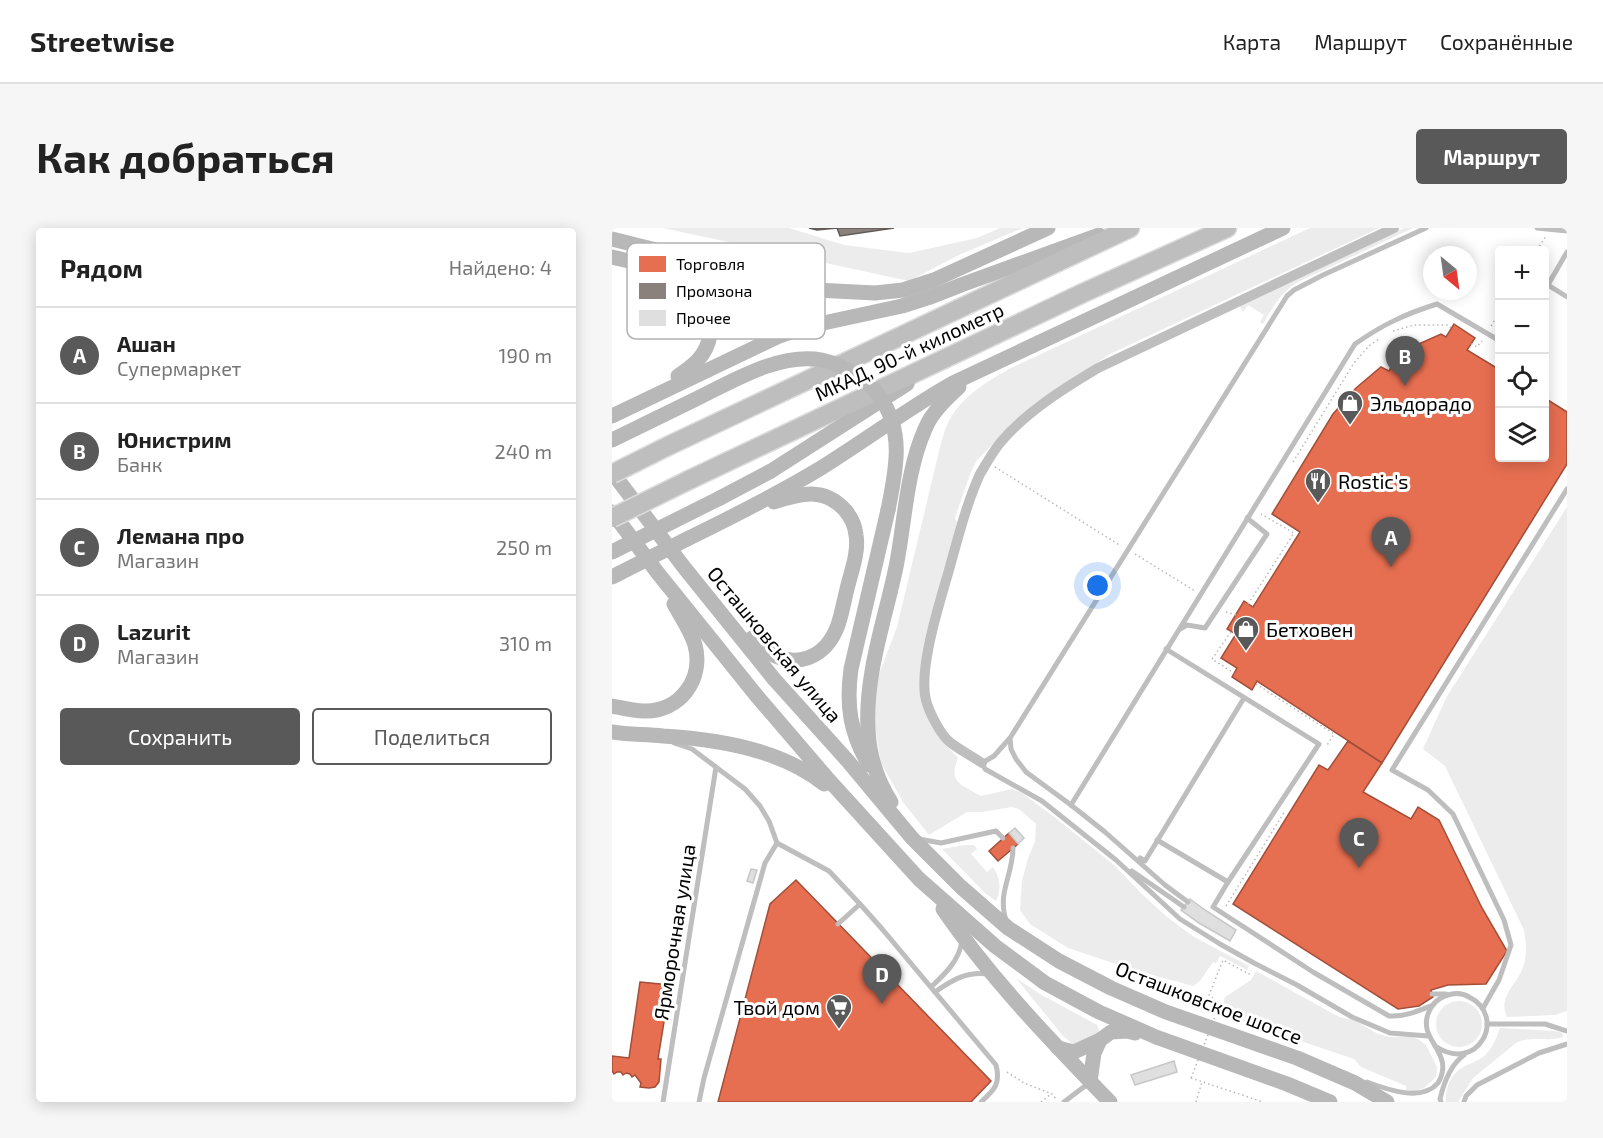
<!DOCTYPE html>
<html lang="ru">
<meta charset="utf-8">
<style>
:root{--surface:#fff;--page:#f6f6f6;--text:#222;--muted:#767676;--line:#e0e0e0;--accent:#595959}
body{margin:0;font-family:"Exo 2",sans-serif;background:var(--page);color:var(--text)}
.controls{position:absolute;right:18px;top:18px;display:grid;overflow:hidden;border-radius:6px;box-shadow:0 3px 15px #0003}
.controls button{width:54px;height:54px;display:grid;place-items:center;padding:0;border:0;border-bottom:2px solid var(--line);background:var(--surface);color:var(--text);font:30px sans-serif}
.compass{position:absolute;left:811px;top:18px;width:54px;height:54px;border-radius:50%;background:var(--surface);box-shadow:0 3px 15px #0003;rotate:151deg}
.you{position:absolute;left:486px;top:358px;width:21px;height:21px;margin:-15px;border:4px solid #fff;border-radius:50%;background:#1a73e8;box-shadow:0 0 0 9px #1a73e833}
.badge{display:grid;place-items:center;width:39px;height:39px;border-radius:50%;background:var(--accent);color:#fff;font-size:20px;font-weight:700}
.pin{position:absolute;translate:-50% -50px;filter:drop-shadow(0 2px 3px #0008)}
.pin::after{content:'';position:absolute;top:32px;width:21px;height:18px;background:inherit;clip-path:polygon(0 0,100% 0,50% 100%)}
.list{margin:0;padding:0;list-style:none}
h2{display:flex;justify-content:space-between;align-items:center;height:78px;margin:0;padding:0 24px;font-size:26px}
h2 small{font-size:20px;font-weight:400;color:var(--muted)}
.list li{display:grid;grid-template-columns:39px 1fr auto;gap:18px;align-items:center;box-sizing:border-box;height:96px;padding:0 24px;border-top:2px solid var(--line)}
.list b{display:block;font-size:22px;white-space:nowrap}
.list p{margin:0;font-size:20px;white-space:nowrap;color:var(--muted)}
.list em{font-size:20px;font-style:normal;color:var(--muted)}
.actions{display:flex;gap:12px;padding:18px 24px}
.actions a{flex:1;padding:14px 0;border:2px solid var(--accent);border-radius:6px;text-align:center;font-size:21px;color:var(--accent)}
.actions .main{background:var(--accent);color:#fff}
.icon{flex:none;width:33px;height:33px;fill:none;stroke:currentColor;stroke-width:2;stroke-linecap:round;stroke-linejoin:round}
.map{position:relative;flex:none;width:955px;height:874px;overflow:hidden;border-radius:6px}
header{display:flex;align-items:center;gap:36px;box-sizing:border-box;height:84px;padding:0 30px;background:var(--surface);border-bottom:2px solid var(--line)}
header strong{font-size:28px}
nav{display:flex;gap:33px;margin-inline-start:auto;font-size:21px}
.intro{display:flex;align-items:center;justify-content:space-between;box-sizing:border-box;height:144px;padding:0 36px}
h1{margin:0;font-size:42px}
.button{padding:15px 27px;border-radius:6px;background:var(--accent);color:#fff;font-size:21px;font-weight:700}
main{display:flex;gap:36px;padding:0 36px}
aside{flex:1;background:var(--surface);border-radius:6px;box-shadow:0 3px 15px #0003}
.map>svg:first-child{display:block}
</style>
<header>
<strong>Streetwise</strong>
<nav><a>Карта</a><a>Маршрут</a><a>Сохранённые</a></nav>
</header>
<div class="intro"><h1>Как добраться</h1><a class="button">Маршрут</a></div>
<main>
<aside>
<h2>Рядом<small>Найдено: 4</small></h2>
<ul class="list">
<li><span class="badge">A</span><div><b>Ашан</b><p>Супермаркет</p></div><em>190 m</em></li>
<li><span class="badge">B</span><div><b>Юнистрим</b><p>Банк</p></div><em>240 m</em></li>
<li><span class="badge">C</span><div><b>Лемана про</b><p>Магазин</p></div><em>250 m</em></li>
<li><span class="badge">D</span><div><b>Lazurit</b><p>Магазин</p></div><em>310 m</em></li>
</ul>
<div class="actions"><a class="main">Сохранить</a><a>Поделиться</a></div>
</aside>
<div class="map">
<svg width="955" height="874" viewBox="0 0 955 874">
<rect width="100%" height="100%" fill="#fff"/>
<!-- green -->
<g fill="#ececec">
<path d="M51,0H177L232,17L297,25L365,10L388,0H411L349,26L297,53Z"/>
<path d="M698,0H767L498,126L458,153L385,212L365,232L358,246L343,290L345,294L309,459L335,518L346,530C336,555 349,556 369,568L400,561L410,565L441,588L502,637L530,666L555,689L582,709L637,738L635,742L608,728L604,735L601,734L588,753L581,758L519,741L456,720L418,696L408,682L410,653L416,630L423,614L424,596L407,581L400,579L370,584H355L317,607L291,574L269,535L263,500L262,475L267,446L285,399L328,219C330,212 332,204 335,197C347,170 373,155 397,141Z"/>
<path d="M792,0H801L684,55C668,66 660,80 651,96L648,94L652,87L636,77L631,84L628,79L629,77Z"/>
<path d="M955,279V783L943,787L895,789C885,767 907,756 912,736C915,725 914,714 912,702L833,538L811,521L834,470Z"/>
<path d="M353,617H362L365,621L359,626L375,644L381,639C388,650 390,661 384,673L373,665L330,621Z"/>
<path d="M644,743L727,789L742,792L766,806L777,809H800L806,811L814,817L825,839L824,849L812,860L804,863H794V858L749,839L742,831L607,785L613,769L639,752Z"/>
<path d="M404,750L428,766L485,797L487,802L486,806L470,816H461L451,808Z"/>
<circle cx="847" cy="796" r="23"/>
<path d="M888,800L941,803L949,804L952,808C941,815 919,807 904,815L861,850L846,874H834C833,859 839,845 853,838C859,835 865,833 871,829C880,821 884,812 888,800Z"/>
</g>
<!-- shops -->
<g fill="#e76f51" stroke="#a24e39" stroke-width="1.5">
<path d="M842,96L863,110L855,122L888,142V230H933V170L955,184V236L770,535L645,453L640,462L620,449L625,440L609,430L624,406L615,401L632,373L641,379L688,304L660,286L721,186L744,160L769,139L777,143L784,129L798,120L829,106L834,109Z"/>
<path d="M736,513L770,535L751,564L799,591L806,579L827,592L870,680L895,723L874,756L836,757L819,762L821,769L807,778L786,781L621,676L707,537L716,542Z"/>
<path d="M397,605L406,616L386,633L377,623Z"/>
<path d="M184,652L379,853L359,874H106L158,676Z"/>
<path d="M28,754L58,757L46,831H49L47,854L43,859L37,860L28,859L29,855L23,847L20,849L18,846L14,845L11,847L9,844H5L2,846L0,843V828L17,830Z"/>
</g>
<!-- industry -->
<path fill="#8a817c" stroke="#615a57" stroke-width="1.5" d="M197,0H282L228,8L225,0L205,2Z"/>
<!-- building -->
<g fill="#dfdfdf" stroke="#c7c7c7" stroke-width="1.5">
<path d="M403,600L412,610L406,616L397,605Z"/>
<path d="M139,641L145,642L141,655L135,653Z"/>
<path d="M578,671L593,682L624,702L618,713L587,695L569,682Z"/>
<path d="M562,833L565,844L523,857L519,847Z"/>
</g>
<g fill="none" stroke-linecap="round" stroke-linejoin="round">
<!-- highway casing -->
<g stroke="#dbdbdb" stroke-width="21">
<g id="highway">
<path d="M56,218L518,0"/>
<path d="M77,252L471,65L615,0"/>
</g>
</g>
<!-- path -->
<g stroke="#b9b9b9" stroke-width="1.5" stroke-dasharray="1.5 3" stroke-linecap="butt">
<path d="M925,22L934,8"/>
<path d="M879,98L888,84"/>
<path d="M781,103L802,97H836L839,100"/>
<path d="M859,116L865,119L870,113"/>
<path d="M681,234L742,135L757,118L767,111"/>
<path d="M383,239L509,318"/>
<path d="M523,326L583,363"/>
<path d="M636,376L682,305L649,286"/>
<path d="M614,384L624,387"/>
<path d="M619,404L600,431L622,445"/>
<path d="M644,456L722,506L714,519"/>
<path d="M614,678L673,583"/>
<path d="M608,776L597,767L611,732L637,746L639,742"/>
<path d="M395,844L412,855L440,866L445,872"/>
<path d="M579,850L651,874"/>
<path d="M429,874L439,866"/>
<path d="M584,874L590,854"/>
</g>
<!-- lane -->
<g stroke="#bebebe" stroke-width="5">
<path d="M814,0L711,47L682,62L675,68L398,510L382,528L370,535L373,541L430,573L504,632L568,691L608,716L642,735L685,757L740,789L778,805L816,808"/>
<path d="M925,0L955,3"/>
<path d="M936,57L955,69"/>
<path d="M933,62L955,24"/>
<path d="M568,401L575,397L593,400L655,306L635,290"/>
<path d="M398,510L399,521L404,531L414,544L459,577L493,604L553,657L576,674"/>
<path d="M62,515L80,521L133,561L148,578L157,593L165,615L217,643L248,676"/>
<path d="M459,577L743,116C770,97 793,86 825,76L888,113"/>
<path d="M307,611L329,615L384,603L391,610"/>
<path d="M545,612L616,654L707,516L554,421"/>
<path d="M528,630L533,633L632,470"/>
<path d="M520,643L572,679"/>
<path d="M616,654L601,679L701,744L777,788C793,789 806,783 821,777"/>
<path d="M394,692C385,665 401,647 401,620"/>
<path d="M226,696L248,676L271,702L384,837C389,856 382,862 369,874"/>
<path d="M319,759C333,746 347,733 350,713"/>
<path d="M323,764C340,752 355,743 376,746"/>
<path d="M820,766H834"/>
<path d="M871,780L887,752L899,717L892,692L841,586L816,562L780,542L955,261"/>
<path d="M875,796H933L955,803"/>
<path d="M755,854C776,862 810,874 826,855C830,849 832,840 830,833C826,816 809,806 816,786C820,775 829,768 840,766C846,765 852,766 857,769C896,788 866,847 823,818"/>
<path d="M51,874L104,539"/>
<path d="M87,874L92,850L153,635L165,615"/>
<path d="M452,874L477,855"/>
<path d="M829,874L828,871C832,854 838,837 852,827"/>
<path d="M852,874L854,868L865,857L927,825L955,816"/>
</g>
<!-- street -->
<path stroke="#bebebe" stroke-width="10" d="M370,535C360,528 348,522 339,515C329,508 317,484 314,472C306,441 328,374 337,342C346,310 354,277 368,246C374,236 380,225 388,215C414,184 451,161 486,140L782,0"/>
<!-- secondary -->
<g stroke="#b8b8b8" stroke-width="15">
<path d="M0,11L204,62L263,65L291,62L322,52L436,0"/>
<path d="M0,29C16,33 50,40 63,47C89,63 110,98 90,127C84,136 75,142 66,148"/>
<path d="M0,188L165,109L193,99L290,78L321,68L349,57L487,7"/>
<path d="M0,244L71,338L162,451L235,532L300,610L349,659L396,700L447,733L499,760L554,784L685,830L743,855L775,874"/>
<path d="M108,270L159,243L295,156"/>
<path d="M0,284L45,344L144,467L215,550L307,651L383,718L433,755L487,784L544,809L675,856L718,874"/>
<path d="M75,311C120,289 166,266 209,240C254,212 295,181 341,155L671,0"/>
<path d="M140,410C144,414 148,419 153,422C183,443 214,430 226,397C230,385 232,373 235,361C239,344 247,324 244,307C243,297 239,289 233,282C212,259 189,265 162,274"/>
<path d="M0,478C10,480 22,483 32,483C68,484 92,451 83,417C79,403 69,389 62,376"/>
<path d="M0,504C17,507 34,506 51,508C104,511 170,522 212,556"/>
<path d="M257,537C238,505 234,477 239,441L276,282"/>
<path d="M279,574C265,552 257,527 256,501C253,446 273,392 284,339C293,294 294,244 313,201C320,184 334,171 347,159"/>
<path d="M331,681C379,751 439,813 498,874"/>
<path d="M446,820L462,824L488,812L499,804L515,803L523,805"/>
<path d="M478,854L482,825L488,812"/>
</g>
<!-- highway -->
<use href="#highway" stroke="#bebebe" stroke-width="18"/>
<!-- highway-bridge casing -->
<g stroke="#dbdbdb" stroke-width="21" stroke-linecap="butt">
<g id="highway-bridge">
<path d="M0,246L56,218"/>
<path d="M0,290L77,252"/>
</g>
</g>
<!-- path-bridge -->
<path stroke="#b9b9b9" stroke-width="1.5" stroke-dasharray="1.5 3" stroke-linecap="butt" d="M579,850L608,776"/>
<!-- secondary-bridge -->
<g stroke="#b8b8b8" stroke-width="15">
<path d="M0,212C27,199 55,185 82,172C119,154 167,124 210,132C225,135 239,143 251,152C258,156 262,161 267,168C293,202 284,243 276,282"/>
<path d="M0,324L108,270"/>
<path d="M0,349L75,311"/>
</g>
<!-- highway-bridge -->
<use href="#highway-bridge" stroke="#bebebe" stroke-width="18"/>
</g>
<!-- icons -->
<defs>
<g id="shop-pin" transform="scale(1.35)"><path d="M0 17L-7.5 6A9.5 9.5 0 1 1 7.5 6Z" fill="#595959" stroke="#fff"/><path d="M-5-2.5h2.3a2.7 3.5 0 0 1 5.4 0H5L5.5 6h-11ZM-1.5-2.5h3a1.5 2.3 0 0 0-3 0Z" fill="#fff"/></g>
<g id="restaurant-pin" transform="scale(1.35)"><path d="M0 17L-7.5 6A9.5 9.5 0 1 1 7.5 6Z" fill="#595959" stroke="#fff"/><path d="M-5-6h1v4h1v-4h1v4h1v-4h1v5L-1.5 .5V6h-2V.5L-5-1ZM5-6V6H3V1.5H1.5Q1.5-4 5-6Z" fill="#fff"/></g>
<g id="supermarket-pin" transform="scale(1.35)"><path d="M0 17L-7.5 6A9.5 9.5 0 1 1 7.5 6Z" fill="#595959" stroke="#fff"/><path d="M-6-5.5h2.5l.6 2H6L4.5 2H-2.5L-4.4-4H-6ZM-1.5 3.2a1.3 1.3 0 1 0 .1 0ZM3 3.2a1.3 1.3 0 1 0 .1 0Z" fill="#fff"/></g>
</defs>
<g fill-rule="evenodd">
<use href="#shop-pin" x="738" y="175"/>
<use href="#restaurant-pin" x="706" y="253"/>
<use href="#shop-pin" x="634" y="401"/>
<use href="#supermarket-pin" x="227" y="779"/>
</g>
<g text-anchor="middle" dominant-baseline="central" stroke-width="6" stroke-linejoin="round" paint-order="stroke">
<!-- street labels -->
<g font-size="20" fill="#000" stroke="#fff">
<text transform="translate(297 123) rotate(-25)">МКАД, 90-й километр</text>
<text transform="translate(163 416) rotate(50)">Осташковская улица</text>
<text transform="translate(62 704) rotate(-81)">Ярморочная улица</text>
<text transform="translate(597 774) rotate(21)">Осташковское шоссе</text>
</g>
<!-- poi labels -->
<g font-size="20" fill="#000" stroke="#fff" text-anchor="start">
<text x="758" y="175">Эльдорадо</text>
<text x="726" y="253">Rostic's</text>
<text x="654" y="401">Бетховен</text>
<text x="208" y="779" text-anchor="end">Твой дом</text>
</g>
</g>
<!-- legend -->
<rect x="15" y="15" width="198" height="96" rx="9" fill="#fff" stroke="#b2b2b2" stroke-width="1.5"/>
<rect x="27" y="28" width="27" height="16" fill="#e76f51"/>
<rect x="27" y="55" width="27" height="16" fill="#8a817c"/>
<rect x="27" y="82" width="27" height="16" fill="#dfdfdf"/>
<g font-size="16" fill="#000">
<text x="64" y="42">Торговля</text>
<text x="64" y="69">Промзона</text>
<text x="64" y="96">Прочее</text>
</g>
</svg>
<div class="controls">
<button>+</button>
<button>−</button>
<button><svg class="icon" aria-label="locate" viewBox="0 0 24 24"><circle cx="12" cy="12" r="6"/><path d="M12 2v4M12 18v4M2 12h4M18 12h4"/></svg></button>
<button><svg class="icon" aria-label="layers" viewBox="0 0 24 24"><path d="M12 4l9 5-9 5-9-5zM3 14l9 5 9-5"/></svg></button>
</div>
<svg class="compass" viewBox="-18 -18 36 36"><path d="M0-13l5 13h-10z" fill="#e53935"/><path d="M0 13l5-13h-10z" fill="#767676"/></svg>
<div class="you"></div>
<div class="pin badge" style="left:779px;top:339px">A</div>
<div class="pin badge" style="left:793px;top:158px">B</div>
<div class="pin badge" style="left:747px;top:640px">C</div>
<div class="pin badge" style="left:270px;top:776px">D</div>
</div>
</main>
